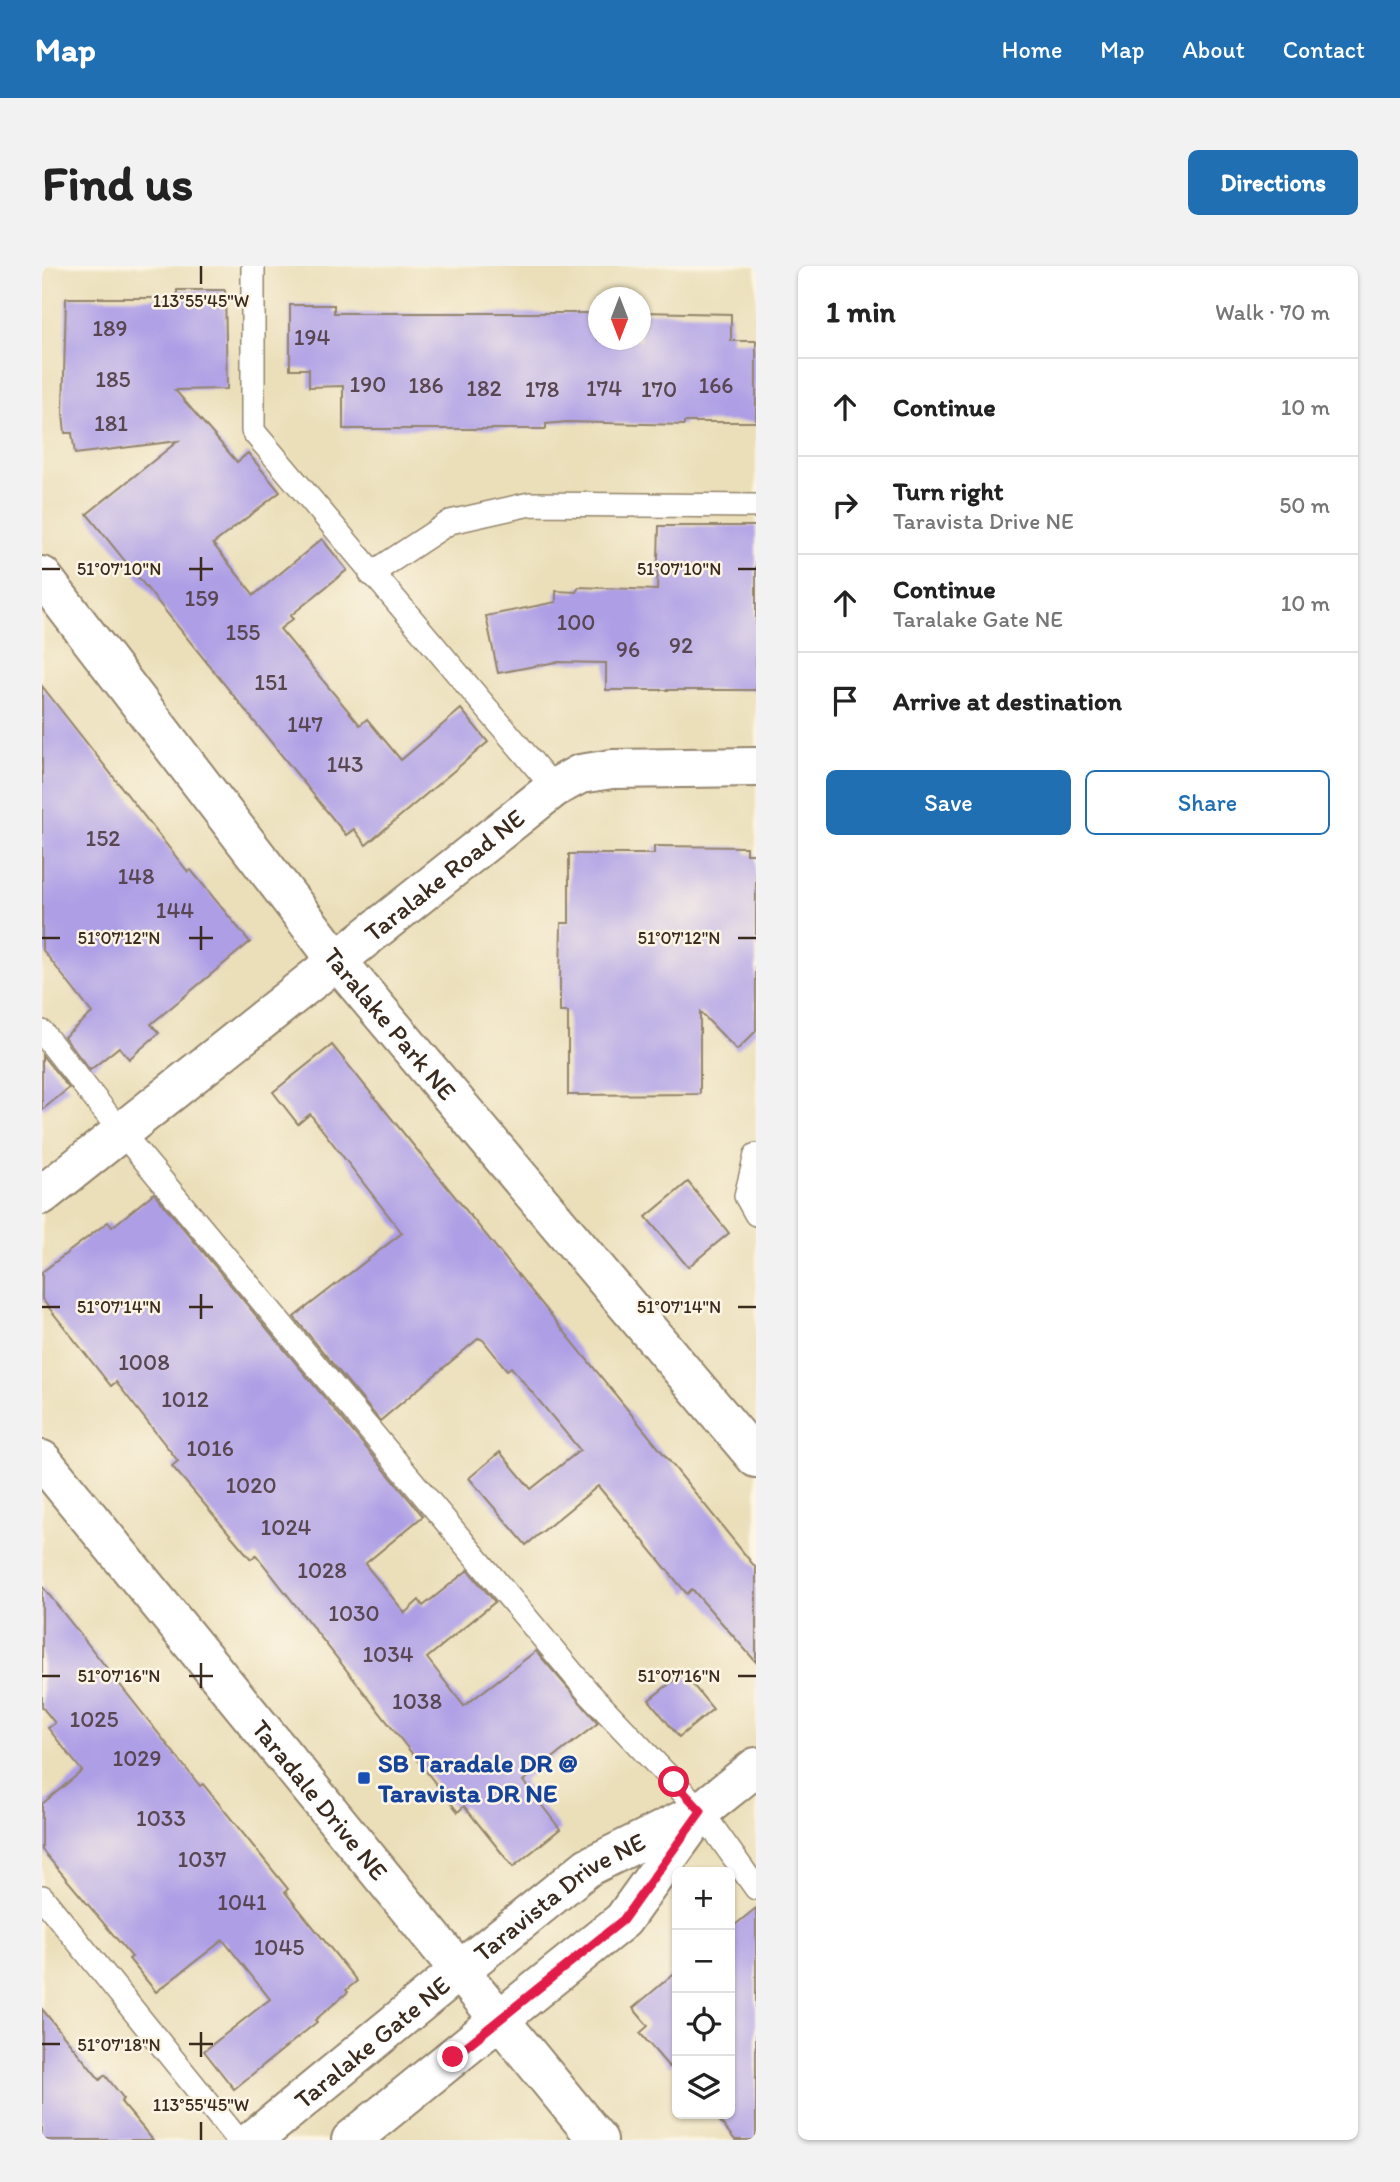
<!DOCTYPE html>
<meta charset="utf-8">
<style>
:root{--surface:#fff;--page:#f2f2f2;--text:#222;--muted:#767676;--line:#e0e0e0;--accent:#1f6fb2}
body{margin:0;font-family:Itim,sans-serif;background:var(--page);color:var(--text)}
.controls{position:absolute;right:21px;bottom:21px;display:grid;overflow:hidden;border-radius:10px;box-shadow:0 2px 5px #0004}
.controls button{width:63px;height:63px;display:grid;place-items:center;padding:0;border:0;border-bottom:2px solid var(--line);background:var(--surface);color:var(--text);font:35px sans-serif}
.compass{position:absolute;left:546px;top:21px;width:63px;height:63px;border-radius:50%;background:var(--surface);box-shadow:0 2px 5px #0004;rotate:180deg}
.stop{position:absolute;width:21px;height:21px;margin:-16px;border:5px solid #e11d48;border-radius:50%;background:#fff}
.stop.end{background:#e11d48;border-color:#fff;box-shadow:0 2px 7px #0008}
.list{margin:0;padding:0;list-style:none}
h2{display:flex;justify-content:space-between;align-items:center;height:91px;margin:0;padding:0 28px;font-size:30px}
h2 small{font-size:23px;font-weight:400;color:var(--muted)}
.list li{display:grid;grid-template-columns:46px 1fr auto;gap:21px;align-items:center;box-sizing:border-box;height:98px;padding:0 28px;border-top:2px solid var(--line)}
.list b{display:block;font-size:26px;white-space:nowrap}
.list p{margin:0;font-size:23px;white-space:nowrap;color:var(--muted)}
.list em{font-size:23px;font-style:normal;color:var(--muted)}
.actions{display:flex;gap:14px;padding:21px 28px}
.actions a{flex:1;padding:16px 0;border:2px solid var(--accent);border-radius:10px;text-align:center;font-size:24px;color:var(--accent)}
.actions .main{background:var(--accent);color:#fff}
.icon{flex:none;width:38px;height:38px;fill:none;stroke:currentColor;stroke-width:2;stroke-linecap:round;stroke-linejoin:round}
.map{position:relative;flex:none;width:714px;height:1874px;overflow:hidden;border-radius:10px}
header{display:flex;align-items:center;gap:42px;box-sizing:border-box;height:98px;padding:0 35px;background:var(--accent);color:#fff}
header strong{font-size:33px}
nav{display:flex;gap:38px;margin-inline-start:auto;font-size:24px}
.intro{display:flex;align-items:center;justify-content:space-between;box-sizing:border-box;height:168px;padding:0 42px}
h1{margin:0;font-size:49px}
.button{padding:18px 32px;border-radius:10px;background:var(--accent);color:#fff;font-size:24px;font-weight:700}
main{display:flex;gap:42px;padding:0 42px}
aside{flex:1;background:var(--surface);border-radius:10px;box-shadow:0 2px 5px #0004}
.map>svg:first-child{display:block}
</style>
<header>
<strong>Map</strong>
<nav><a>Home</a><a>Map</a><a>About</a><a>Contact</a></nav>
</header>
<div class="intro"><h1>Find us</h1><a class="button">Directions</a></div>
<main>
<div class="map">
<svg width="714" height="1874" viewBox="0 0 714 1874">
<rect width="100%" height="100%" fill="#fcf5e5"/>
<filter id="ink" filterUnits="userSpaceOnUse"><feTurbulence type="fractalNoise" baseFrequency=".0143" numOctaves="2"/><feDisplacementMap in="SourceGraphic" scale="14" xChannelSelector="R" yChannelSelector="G"/><feConvolveMatrix kernelMatrix="1 2 1 2 8 2 1 2 1" color-interpolation-filters="sRGB"/></filter>
<filter id="wash" filterUnits="userSpaceOnUse"><feTurbulence type="fractalNoise" baseFrequency=".00686" numOctaves="4" result="noise"/><feDisplacementMap in="SourceGraphic" scale="28" xChannelSelector="R" yChannelSelector="G"/><feGaussianBlur stdDeviation="1.57" result="paint"/><feColorMatrix in="noise" values="0 0 0 0 0 0 0 0 0 0 0 0 0 0 0 0 0 1.4 0 .05"/><feComposite in="paint" operator="in"/></filter>
<g filter="url(#wash)">
<rect width="100%" height="100%" fill="#ebdfba"/>
<g id="blocks">
<!-- building -->
<g fill="#ad9ee6">
<path d="M135,24H183L185,123L133,124L195,196L206,187L238,226L171,278L212,329L280,273L305,304L248,350L251,353L238,363L318,459L325,453L359,494L419,443L446,476L324,579L312,563L304,569L45,248L136,175L33,188L30,167H23L21,147L24,32H135Z"/>
<path d="M248,39H292V47H556V74H598L601,46L689,48V75H714V156H642V159L525,156L504,158V163H301V120L267,121V103H248Z"/>
<path d="M617,260H714V424H564V397L514,396L456,407L444,350L514,336V325L534,326L537,321L615,324Z"/>
<path d="M0,420L146,606L149,604L208,676L109,758L117,767L87,793L77,781L48,804L22,771L50,747L0,683Z"/>
<path d="M612,580L704,581V588H714V765L695,784L658,746V828L526,829V746H518V714L519,657H527V588H612Z"/>
<path d="M290,779L714,1302V1396L650,1323L645,1328L556,1220L484,1279L427,1212L458,1186L489,1223L538,1184L469,1101L465,1104L441,1074L437,1072L338,1155L252,1051L360,967L268,848L256,858L231,826Z"/>
<path d="M0,789L27,822L0,844Z"/>
<path d="M646,916L687,967L646,1001L604,951Z"/>
<path d="M112,927L381,1250L323,1298L363,1347L377,1334L381,1340L426,1304L453,1336L385,1392L422,1440L494,1385L556,1457L481,1515L518,1563L471,1601L422,1540L416,1546L214,1289L209,1293L130,1200L136,1195L74,1116L69,1120L0,1033V1006L66,956L70,961Z"/>
<path d="M0,1320L158,1520L161,1518L246,1623L243,1626L315,1715L304,1724L306,1726L273,1754L275,1756L192,1823L162,1785L228,1733L181,1674L114,1726L87,1693L90,1691L0,1584V1538L40,1505L6,1462L13,1457L0,1441Z"/>
<path d="M641,1407L671,1443L637,1471L607,1434Z"/>
<path d="M714,1642V1874H693L672,1848H688V1663Z"/>
<path d="M635,1705V1801L632,1797L627,1801L598,1767L606,1760L591,1742Z"/>
<path d="M0,1743L58,1814L63,1809L82,1833L79,1836L111,1874H0Z"/>
</g>
</g>
</g>
<g filter="url(#ink)">
<use href="#blocks" fill-opacity="0" stroke="#93846c" stroke-width="2"/>
<g fill="none" stroke-linecap="round" stroke-linejoin="round">
<!-- service casing -->
<g stroke="#93846c" stroke-width="26">
<g id="service">
<path d="M211,0V165L512,522"/>
<path d="M329,308L408,256L488,238L714,240"/>
<path d="M0,766L80,867L547,1427L659,1545L714,1622"/>
<path d="M714,889L704,930L714,948"/>
<path d="M0,1631L196,1874"/>
</g>
</g>
<!-- minor casing -->
<g stroke="#93846c" stroke-width="42">
<g id="minor">
<path id="s1" d="M0,310L296,696L714,1192"/>
<path id="s2" d="M0,929L512,522L538,508L570,503L714,501"/>
<path id="s3" d="M211,1874L418,1704"/>
<path d="M309,1874L458,1753"/>
</g>
</g>
<!-- tertiary casing -->
<g stroke="#93846c" stroke-width="42">
<g id="tertiary">
<path id="s4" d="M0,1194L556,1874"/>
<path id="s5" d="M418,1704L546,1601L659,1545L714,1501"/>
<path d="M458,1753L581,1654L655,1551"/>
</g>
</g>
<!-- service -->
<use href="#service" stroke="#fff" stroke-width="23"/>
<!-- minor -->
<use href="#minor" stroke="#fff" stroke-width="38"/>
<!-- tertiary -->
<use href="#tertiary" stroke="#fff" stroke-width="38"/>
</g>
</g>
<g fill="none" stroke-linecap="round" stroke-linejoin="round" filter="url(#ink)">
<!-- route -->
<path stroke="#e11d48" stroke-width="9" d="M411,1791L581,1654L659,1545L632,1516"/>
</g>
<!-- ticks -->
<path fill="none" stroke="#3b2a1e" stroke-width="2.5" d="M159,0V18M159,291V315M0,303H18M147,303H171M696,303H714M159,660V684M0,672H18M147,672H171M696,672H714M159,1028V1053M0,1041H18M147,1041H171M696,1041H714M159,1397V1422M0,1410H18M147,1410H171M696,1410H714M159,1766V1791M0,1778H18M147,1778H171M159,1856V1874"/>
<!-- markers -->
<rect fill="#1a4fb4" stroke="#fcf5e5" stroke-width="2.5" x="315" y="1505" width="14" height="14" rx="3.5"/>
<g text-anchor="middle" dominant-baseline="central" stroke-width="5" stroke-linejoin="round" paint-order="stroke">
<!-- number labels -->
<g font-size="23" fill="#584750">
<text x="68" y="62">189</text>
<text x="270" y="71">194</text>
<text x="71" y="113">185</text>
<text x="326" y="118">190</text>
<text x="384" y="119">186</text>
<text x="674" y="119">166</text>
<text x="442" y="122">182</text>
<text x="562" y="122">174</text>
<text x="500" y="123">178</text>
<text x="617" y="123">170</text>
<text x="69" y="157">181</text>
<text x="160" y="332">159</text>
<text x="534" y="356">100</text>
<text x="201" y="366">155</text>
<text x="639" y="379">92</text>
<text x="586" y="383">96</text>
<text x="229" y="416">151</text>
<text x="263" y="458">147</text>
<text x="303" y="498">143</text>
<text x="61" y="572">152</text>
<text x="94" y="610">148</text>
<text x="133" y="644">144</text>
<text x="102" y="1096">1008</text>
<text x="143" y="1133">1012</text>
<text x="168" y="1182">1016</text>
<text x="209" y="1219">1020</text>
<text x="244" y="1261">1024</text>
<text x="280" y="1304">1028</text>
<text x="312" y="1347">1030</text>
<text x="346" y="1388">1034</text>
<text x="375" y="1435">1038</text>
<text x="52" y="1453">1025</text>
<text x="95" y="1492">1029</text>
<text x="119" y="1552">1033</text>
<text x="160" y="1593">1037</text>
<text x="200" y="1636">1041</text>
<text x="237" y="1681">1045</text>
</g>
<!-- street labels -->
<g font-size="26" fill="#3b2a1e" stroke="#fcf5e5">
<text stroke="none"><textPath href="#s2" startOffset="514">Taralake Road NE</textPath></text>
<text stroke="none"><textPath href="#s1" startOffset="567">Taralake Park NE</textPath></text>
<text stroke="none"><textPath href="#s4" startOffset="439">Taradale Drive NE</textPath></text>
<text stroke="none"><textPath href="#s5" startOffset="124">Taravista Drive NE</textPath></text>
<text stroke="none"><textPath href="#s3" startOffset="154">Taralake Gate NE</textPath></text>
</g>
<!-- transit labels -->
<g font-size="26" font-weight="bold" fill="#164399" stroke="#fcf5e5" text-anchor="start">
<text x="336" y="1497">SB Taradale DR @<tspan x="336" dy="30">Taravista DR NE</tspan></text>
</g>
</g>
<g font-size="18" text-anchor="middle" fill="#3b2a1e" stroke="#fcf5e5" stroke-width="5" stroke-linejoin="round" paint-order="stroke">
<text x="159" y="41">113°55'45"W</text>
<text x="637" y="309">51°07'10"N</text>
<text x="77" y="309">51°07'10"N</text>
<text x="637" y="678">51°07'12"N</text>
<text x="77" y="678">51°07'12"N</text>
<text x="77" y="1047">51°07'14"N</text>
<text x="637" y="1047">51°07'14"N</text>
<text x="77" y="1416">51°07'16"N</text>
<text x="637" y="1416">51°07'16"N</text>
<text x="77" y="1785">51°07'18"N</text>
<text x="159" y="1845">113°55'45"W</text>
</g>
</svg>
<div class="controls">
<button>+</button>
<button>−</button>
<button><svg class="icon" aria-label="locate" viewBox="0 0 24 24"><circle cx="12" cy="12" r="6"/><path d="M12 2v4M12 18v4M2 12h4M18 12h4"/></svg></button>
<button><svg class="icon" aria-label="layers" viewBox="0 0 24 24"><path d="M12 4l9 5-9 5-9-5zM3 14l9 5 9-5"/></svg></button>
</div>
<svg class="compass" viewBox="-18 -18 36 36"><path d="M0-13l5 13h-10z" fill="#e53935"/><path d="M0 13l5-13h-10z" fill="#767676"/></svg>
<div class="stop" style="left:632px;top:1516px"></div>
<div class="stop end" style="left:411px;top:1791px"></div>
</div>
<aside>
<h2>1 min<small>Walk · 70 m</small></h2>
<ul class="list">
<li><svg class="icon" aria-label="ahead" viewBox="0 0 24 24"><path d="M12 20V5M6 11l6-6 6 6"/></svg><div><b>Continue</b></div><em>10 m</em></li>
<li><svg class="icon" aria-label="right" viewBox="0 0 24 24"><path d="M7 20v-9h11M14 6l5 5-5 5"/></svg><div><b>Turn right</b><p>Taravista Drive NE</p></div><em>50 m</em></li>
<li><svg class="icon" aria-label="ahead" viewBox="0 0 24 24"><path d="M12 20V5M6 11l6-6 6 6"/></svg><div><b>Continue</b><p>Taralake Gate NE</p></div><em>10 m</em></li>
<li><svg class="icon" aria-label="arrive" viewBox="0 0 24 24"><path d="M6 21V4h12l-3 4 3 4H6"/></svg><div><b>Arrive at destination</b></div></li>
</ul>
<div class="actions"><a class="main">Save</a><a>Share</a></div>
</aside>
</main>
